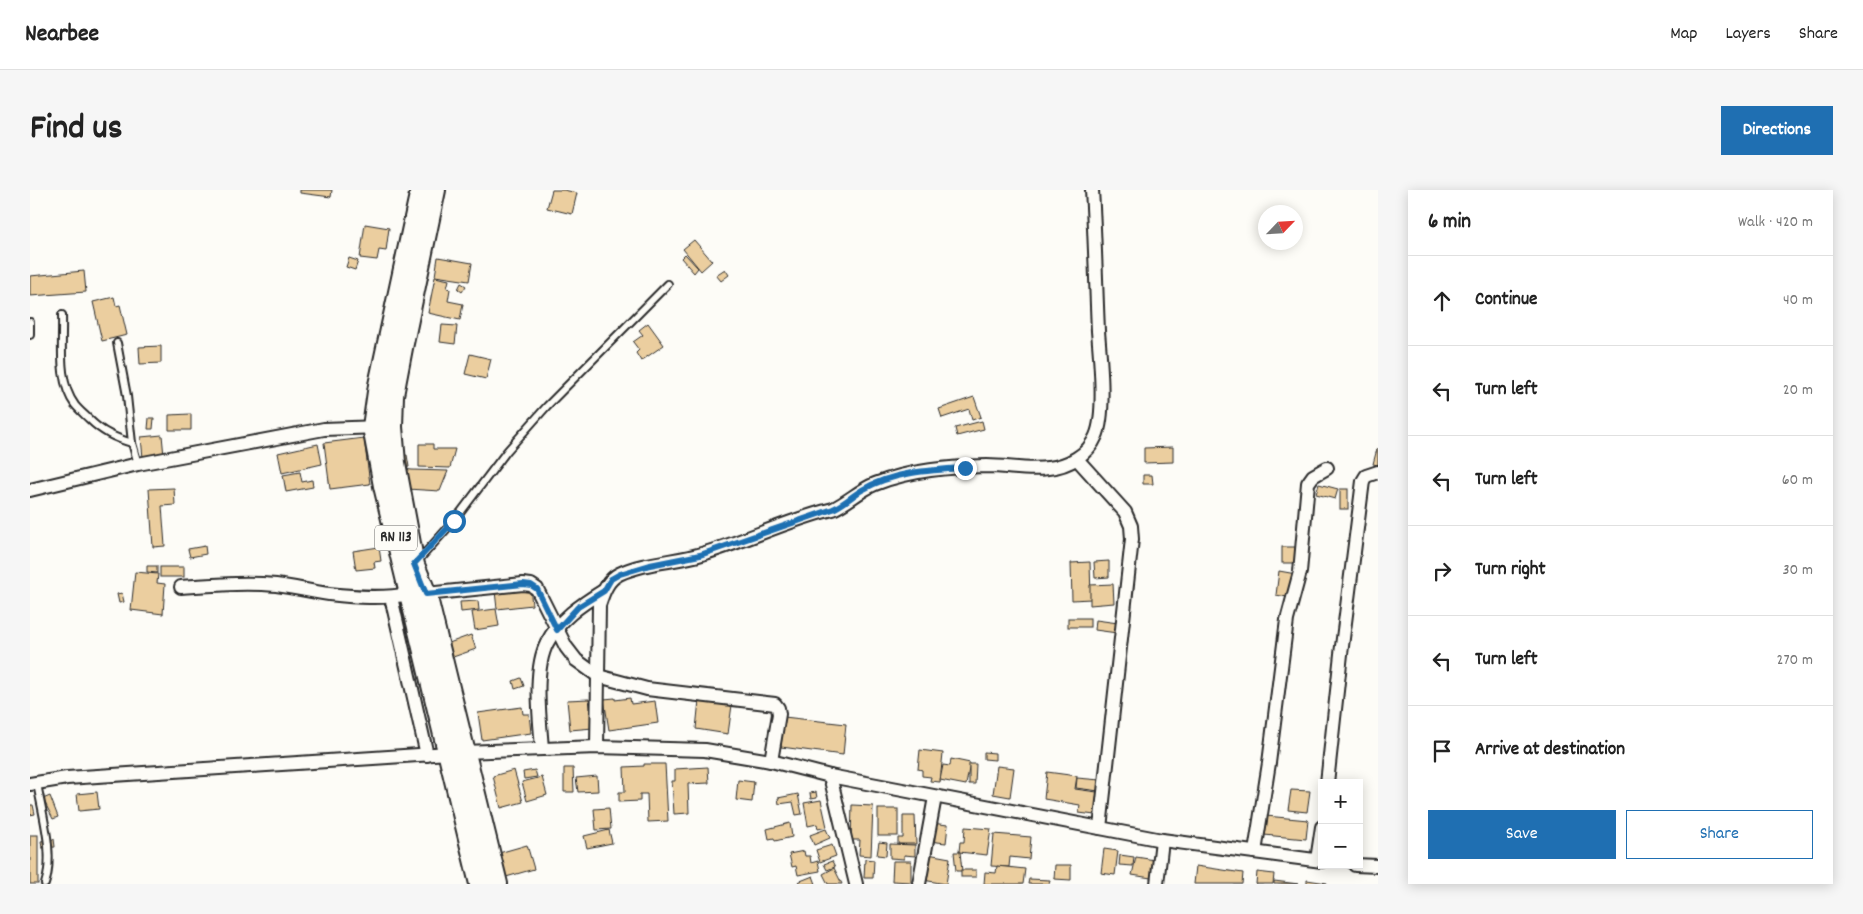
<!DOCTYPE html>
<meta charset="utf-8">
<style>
:root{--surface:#fff;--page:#f6f6f6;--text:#222;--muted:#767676;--line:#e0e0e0;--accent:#1f6fb2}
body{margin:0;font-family:Dekko,sans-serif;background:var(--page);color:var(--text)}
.controls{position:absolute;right:15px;bottom:15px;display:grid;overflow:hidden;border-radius:0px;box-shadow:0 2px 12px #0003}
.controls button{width:45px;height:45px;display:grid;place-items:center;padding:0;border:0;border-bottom:1px solid var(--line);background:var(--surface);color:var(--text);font:25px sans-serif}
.compass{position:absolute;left:1228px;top:15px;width:45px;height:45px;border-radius:50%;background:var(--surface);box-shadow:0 2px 12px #0003;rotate:65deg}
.stop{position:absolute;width:15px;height:15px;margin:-11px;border:4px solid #1f6fb2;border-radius:50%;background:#fff}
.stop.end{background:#1f6fb2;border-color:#fff;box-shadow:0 1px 5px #0008}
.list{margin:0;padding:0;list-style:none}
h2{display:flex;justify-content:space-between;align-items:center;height:65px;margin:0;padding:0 20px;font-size:21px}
h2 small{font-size:16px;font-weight:400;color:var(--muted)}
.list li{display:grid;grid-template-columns:32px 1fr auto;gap:15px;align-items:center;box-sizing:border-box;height:90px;padding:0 20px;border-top:1px solid var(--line)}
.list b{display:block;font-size:19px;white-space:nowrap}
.list em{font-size:16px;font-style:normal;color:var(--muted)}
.actions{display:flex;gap:10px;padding:15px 20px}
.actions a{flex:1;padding:11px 0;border:1px solid var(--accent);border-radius:0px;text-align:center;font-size:18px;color:var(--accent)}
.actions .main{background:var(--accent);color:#fff}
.icon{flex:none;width:28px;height:28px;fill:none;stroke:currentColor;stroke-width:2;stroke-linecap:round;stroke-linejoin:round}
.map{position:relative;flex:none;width:1348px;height:694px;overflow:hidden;border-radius:0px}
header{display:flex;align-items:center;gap:30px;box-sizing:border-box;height:70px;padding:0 25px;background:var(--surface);border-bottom:1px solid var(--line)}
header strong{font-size:24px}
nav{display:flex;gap:28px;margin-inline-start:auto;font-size:18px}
.intro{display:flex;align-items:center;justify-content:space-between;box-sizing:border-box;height:120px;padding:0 30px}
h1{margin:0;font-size:35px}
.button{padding:12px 22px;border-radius:0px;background:var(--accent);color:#fff;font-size:18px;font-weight:700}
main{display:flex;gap:30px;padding:0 30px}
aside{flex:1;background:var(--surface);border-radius:0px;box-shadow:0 2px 12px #0003}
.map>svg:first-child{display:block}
</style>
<header>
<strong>Nearbee</strong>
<nav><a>Map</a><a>Layers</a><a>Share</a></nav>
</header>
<div class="intro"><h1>Find us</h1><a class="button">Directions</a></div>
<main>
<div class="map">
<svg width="1348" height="694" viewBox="0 0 1348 694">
<rect width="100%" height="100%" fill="#fdfcf7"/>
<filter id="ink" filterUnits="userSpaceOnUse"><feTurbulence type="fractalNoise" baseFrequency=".02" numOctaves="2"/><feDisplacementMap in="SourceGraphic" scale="10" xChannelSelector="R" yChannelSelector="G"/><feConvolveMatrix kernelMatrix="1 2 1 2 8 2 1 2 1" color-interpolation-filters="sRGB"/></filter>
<g filter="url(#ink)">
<!-- building -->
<g fill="#ebce9f" stroke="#2b2b2b">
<path d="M270,0H302L301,7L270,3Z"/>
<path d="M522,0H534L547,3L542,24L517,18Z"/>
<path d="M335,34L359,38L356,61L349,60L347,70L330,68Z"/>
<path d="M664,50L682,71L671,81L653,59Z"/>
<path d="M655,64L668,78L664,83L651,68Z"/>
<path d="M408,67L442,73L439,91L405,86Z"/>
<path d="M319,68L328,71L325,80L316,77Z"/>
<path d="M695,79L699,85L691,91L686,85Z"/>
<path d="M54,81L56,102L0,106V86Z"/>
<path d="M405,87L419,90L417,98L420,99L418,111L433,114L430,130L398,123Z"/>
<path d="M431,93L436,96L432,102L428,99Z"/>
<path d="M84,107L86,116L90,115L97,145L72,151L63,112Z"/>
<path d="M618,133L634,155L611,171L606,163L609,160L603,152L613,145L609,140Z"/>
<path d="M412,135L427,136L425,154L410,152Z"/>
<path d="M131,156V173L110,174L109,157Z"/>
<path d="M440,164L461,169L456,189L435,184Z"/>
<path d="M944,207L951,227L942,230L939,219L912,228L909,219Z"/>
<path d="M161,224V240H139V225Z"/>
<path d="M119,228H124L123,239H118Z"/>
<path d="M952,231L954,239L927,246L925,238Z"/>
<path d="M132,245L134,266L113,268L111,247Z"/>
<path d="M334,248L340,294L300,299L294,253Z"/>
<path d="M288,254L292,274L252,283L248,263Z"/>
<path d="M389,254H403V259H425L420,278L389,277Z"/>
<path d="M1143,257V272L1114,273V258Z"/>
<path d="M1347,259H1348V275L1343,274Z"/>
<path d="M377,265L379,277L374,278L372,266Z"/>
<path d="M373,279L382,280L418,281L410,301L377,299Z"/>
<path d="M270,282L272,292L282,290L283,297L256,302L253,285Z"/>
<path d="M1113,285H1122L1123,294H1113Z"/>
<path d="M1289,294L1308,299L1305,309L1286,304Z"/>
<path d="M144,298L145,315L132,316L135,356L123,357L119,299Z"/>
<rect x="1310" y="299" width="8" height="20"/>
<path d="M175,356L176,364L160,367L158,359Z"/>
<path d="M349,357L351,371L344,372L345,378L326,380L323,361Z"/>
<rect x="1252" y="357" width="18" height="16"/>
<path d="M1079,371V387L1065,388L1064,372Z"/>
<path d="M1060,372L1061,409L1042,410L1041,373Z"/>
<path d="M117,376H127V383L117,382Z"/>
<rect x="130" y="377" width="24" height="10"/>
<path d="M1249,381L1266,384L1263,408L1246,405Z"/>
<path d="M105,382L128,384L127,393L135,394L133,424L101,420Z"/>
<path d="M1083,394L1084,413L1060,415V395Z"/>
<path d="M500,397L502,415L467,419L465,401Z"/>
<path d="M92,403L94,412L89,413L87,404Z"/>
<path d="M448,411L449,420L431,422L430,412Z"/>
<path d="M466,419L469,436L445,440L442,422Z"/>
<rect x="1038" y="428" width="22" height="9"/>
<path d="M1066,430L1088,433L1087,443L1065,440Z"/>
<path d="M441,445L446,459L423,467L419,453Z"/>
<path d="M491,488L494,496L485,499L483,491Z"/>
<path d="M585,508V510L600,508L601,514L625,511L628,533L579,540L574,509Z"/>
<path d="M559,509L563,538L540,540L537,510Z"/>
<path d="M669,510L702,515L698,544L666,539Z"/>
<path d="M492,517L493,524H499L501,543L452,550L448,523Z"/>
<path d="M754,527L816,534L813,565L751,557Z"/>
<path d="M890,560L913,563L910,592L900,591L901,587L892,586V580L888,579Z"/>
<path d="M954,562L965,563V570L954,569Z"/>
<path d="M921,569L940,573L936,595L910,590L913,575L920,576Z"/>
<path d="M614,574H635L638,631L618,632L617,604H610V611L589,612V602H595L594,577L614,576Z"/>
<path d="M939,574H946L945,594H939Z"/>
<path d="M967,576L984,578L980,607L963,604Z"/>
<path d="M678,577L679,593L658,594L659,623L644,624L642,591H645V579Z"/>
<path d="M534,578H543L544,602H534Z"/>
<path d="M484,580L493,612L471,618L463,586Z"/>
<path d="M505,580L507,587L494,589L493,582Z"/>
<path d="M1017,582L1047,586L1045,599L1067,602L1065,625L1049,623L1050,615L1014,609Z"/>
<path d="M567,586L568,601L548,602L546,588Z"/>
<path d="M512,587L517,605L497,611L492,592Z"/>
<path d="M1047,588L1070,590L1069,601L1046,598Z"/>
<path d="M708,590L724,592L722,612L706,610Z"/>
<path d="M1261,600L1280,601L1277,622L1258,620Z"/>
<path d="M67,602L69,619L49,621L47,604Z"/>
<path d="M786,602L787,608L781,609L780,603Z"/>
<path d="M768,604L772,624L766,625L763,612L749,614L748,608Z"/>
<path d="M20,606L28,627L23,629L13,609Z"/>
<path d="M791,610L797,637L788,639L787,634L778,636L774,613Z"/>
<path d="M0,615H3L5,624L0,625Z"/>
<path d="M822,615L843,616L841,666L829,665L830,650H821Z"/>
<path d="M579,618L581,639L566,640L564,619Z"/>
<rect x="848" y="619" width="20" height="27"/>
<path d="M873,626H885L886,654H868V648H873Z"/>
<path d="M1236,626L1278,630L1276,649L1234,645Z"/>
<path d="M760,633L762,647L745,651L744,648L739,649L737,639Z"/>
<path d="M901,633L918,635L916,653L899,651Z"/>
<path d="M935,637L961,639L957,665L929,662L930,652H934Z"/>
<path d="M796,639L800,648L784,655L780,645Z"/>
<path d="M579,640L582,653L557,658L554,646Z"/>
<path d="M964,644L1001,647L999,669L980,667L979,677L961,676Z"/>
<rect x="0" y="645" width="8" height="49"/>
<path d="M24,649L25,657L12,658L11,651Z"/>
<path d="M849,652L857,653L856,666L847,665Z"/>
<path d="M860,654L885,655V666L874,665V669L860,668Z"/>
<path d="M497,655L504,679L476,687L469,663Z"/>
<path d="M802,655L806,666L790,672L786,660Z"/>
<path d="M1074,659L1088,661L1085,685L1071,683Z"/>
<path d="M774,661L775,666H780L781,673L788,671L790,681L768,685L766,676L762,677L759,664Z"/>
<path d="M924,662H930L932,681H926Z"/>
<path d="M898,664L920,668L916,694L893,690Z"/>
<path d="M1090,665L1104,667L1103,676L1089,675Z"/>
<path d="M1106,667L1125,670L1121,688L1102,685Z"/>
<path d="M835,669L844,670L843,688H834Z"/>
<path d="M802,671L805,677L797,680L794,674Z"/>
<path d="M863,671H881V692L862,691Z"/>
<path d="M1025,675H1041V690L1024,689Z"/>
<path d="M967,676L995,679L993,694H954L955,682L966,683Z"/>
<path d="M1166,676L1213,683L1212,694H1164Z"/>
<path d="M804,678L812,694H798L793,684Z"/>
<rect x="931" y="680" width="15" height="7"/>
<path d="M1227,682L1244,684L1243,694H1226Z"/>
<path d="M783,686L786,694H769L768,692Z"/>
<path d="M999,689L1020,690L1019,694H998Z"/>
<path d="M1277,690L1297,693V694H1277Z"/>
<path d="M1244,691L1269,694H1244Z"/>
</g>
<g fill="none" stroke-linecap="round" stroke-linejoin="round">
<!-- lane casing -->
<g stroke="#2b2b2b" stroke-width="10">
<g id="lane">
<path d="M32,125C33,155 27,190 45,215C49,220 55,225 59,229C72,242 85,248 102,253"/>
<path d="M0,132V145"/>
<path d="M87,153L97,206L102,253L108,274"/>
<path d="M387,372L424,331L477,261L517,216L638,94"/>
<path d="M7,593C12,623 25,665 15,694"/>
</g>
</g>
<!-- street casing -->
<g stroke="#2b2b2b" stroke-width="16">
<g id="street">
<path d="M1047,269L1095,322L1101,336L1102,349L1070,638"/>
<path d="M0,300L108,274L294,239L349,237"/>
<path d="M151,397C183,395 214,392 246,395C264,397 282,402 299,404C326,407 353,409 379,404"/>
<path d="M396,404L493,394L501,395L507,399L536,457L546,470L568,486L617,499L745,514L748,518L749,524L741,571"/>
<path d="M361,407L397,565"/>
<path d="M567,557L569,415C573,403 577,390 589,384C614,372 645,372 672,364C716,351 758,330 803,319C818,312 830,300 845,294C880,280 920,277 957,276C978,276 998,281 1018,278C1038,276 1058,265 1066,246C1076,224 1070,166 1068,141C1066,94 1065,47 1062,0"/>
<path d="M512,559C510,529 503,480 517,453C529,429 552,414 573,401"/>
<path d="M800,586L826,694"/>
<path d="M1297,593L1311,464L1333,291L1336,286L1348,282"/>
<path d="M0,594L37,588L434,562L567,557L675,560L741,571L800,586L1132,650L1292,671"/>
<path d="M1225,662L1239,573L1257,430L1270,382L1278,293L1283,286L1297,278"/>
<path d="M1287,670L1292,637"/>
<path d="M1325,675L1348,676"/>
<path d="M889,694L905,607"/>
<path d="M1127,694L1132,650"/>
</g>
</g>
<!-- primary casing -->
<g stroke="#2b2b2b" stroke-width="24">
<g id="primary">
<path d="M391,0L349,195L343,237L354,296L450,694"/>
<path d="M405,0L372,158L363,205L362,237L365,273L384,375L396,404L467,694"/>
</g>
</g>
<!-- lane -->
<use href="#lane" stroke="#fdfcf7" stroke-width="6"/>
<!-- street -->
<use href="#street" stroke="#fdfcf7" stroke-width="12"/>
<!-- primary -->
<use href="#primary" stroke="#fdfcf7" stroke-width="20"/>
</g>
</g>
<g fill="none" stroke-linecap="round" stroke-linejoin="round" filter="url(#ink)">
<!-- route -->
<path stroke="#1f6fb2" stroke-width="6" d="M424,331L384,374L396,404L493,394L501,395L507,399L527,440L548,417L574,401L581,389L590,384L620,375L670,365L803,319C814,314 822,306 832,300C863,282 900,280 935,278"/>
</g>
<g text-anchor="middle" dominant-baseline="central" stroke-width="4.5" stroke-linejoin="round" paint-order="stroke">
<!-- shield labels -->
<rect fill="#fdfcf7" stroke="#6a6a68" stroke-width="1" x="345" y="335.5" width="42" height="25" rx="4"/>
<g font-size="15" font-weight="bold" fill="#2b2b2b">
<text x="366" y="348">RN 113</text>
</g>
</g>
</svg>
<div class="controls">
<button>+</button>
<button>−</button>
</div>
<svg class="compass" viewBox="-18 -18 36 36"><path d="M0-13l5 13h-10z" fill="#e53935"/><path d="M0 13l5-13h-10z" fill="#767676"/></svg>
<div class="stop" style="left:424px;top:331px"></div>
<div class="stop end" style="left:935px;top:278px"></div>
</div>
<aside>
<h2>6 min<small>Walk · 420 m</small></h2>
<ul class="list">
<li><svg class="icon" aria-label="ahead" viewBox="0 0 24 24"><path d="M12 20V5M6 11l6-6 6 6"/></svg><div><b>Continue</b></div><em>40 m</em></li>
<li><svg class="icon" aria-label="left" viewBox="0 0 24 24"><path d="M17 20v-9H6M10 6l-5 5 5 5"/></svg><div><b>Turn left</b></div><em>20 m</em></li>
<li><svg class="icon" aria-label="left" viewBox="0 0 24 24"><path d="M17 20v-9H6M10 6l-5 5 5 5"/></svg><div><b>Turn left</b></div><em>60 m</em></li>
<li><svg class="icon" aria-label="right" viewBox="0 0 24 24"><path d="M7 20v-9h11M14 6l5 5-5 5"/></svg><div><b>Turn right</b></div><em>30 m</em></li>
<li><svg class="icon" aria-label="left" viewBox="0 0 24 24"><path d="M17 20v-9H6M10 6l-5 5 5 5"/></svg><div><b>Turn left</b></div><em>270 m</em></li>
<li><svg class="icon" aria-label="arrive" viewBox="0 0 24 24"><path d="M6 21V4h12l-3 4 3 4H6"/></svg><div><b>Arrive at destination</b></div></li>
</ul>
<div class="actions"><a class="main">Save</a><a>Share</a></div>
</aside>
</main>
